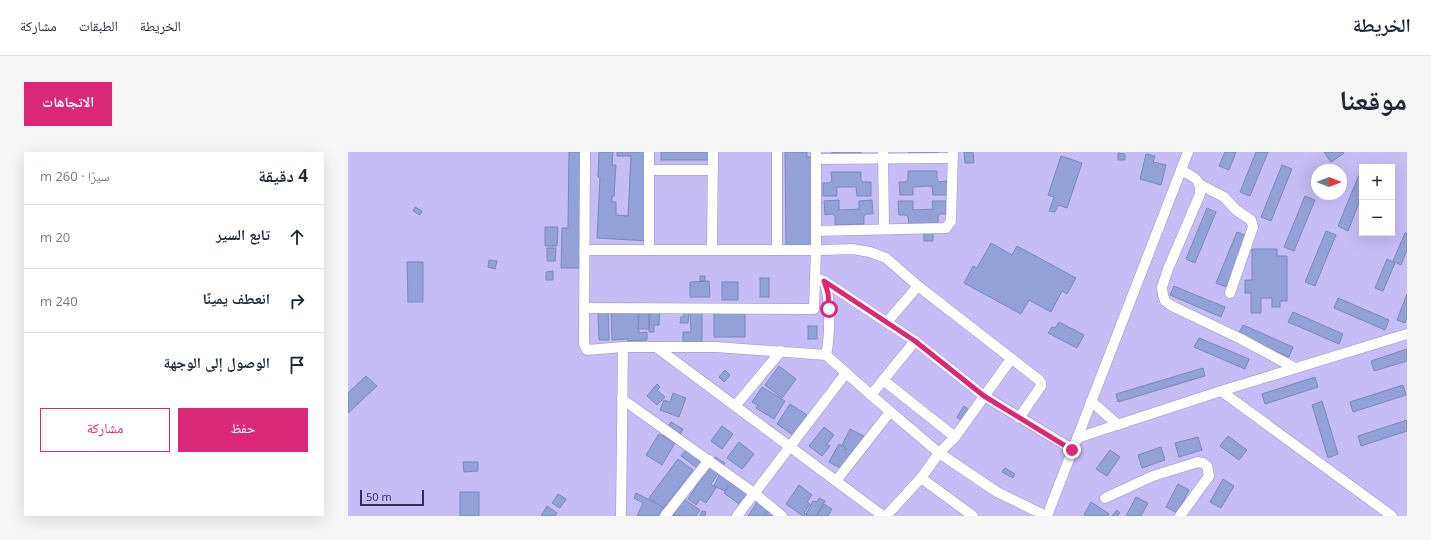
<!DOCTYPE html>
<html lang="ar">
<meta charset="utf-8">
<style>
:root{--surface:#fff;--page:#f6f6f7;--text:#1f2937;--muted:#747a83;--line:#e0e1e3;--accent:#db2777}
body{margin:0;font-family:"Open Sans","Noto Naskh Arabic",sans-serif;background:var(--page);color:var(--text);direction:rtl}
.controls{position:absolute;right:12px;top:12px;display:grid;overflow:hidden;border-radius:0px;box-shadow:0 4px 16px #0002}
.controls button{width:36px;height:36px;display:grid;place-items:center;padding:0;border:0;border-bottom:1px solid var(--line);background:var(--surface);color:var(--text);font:20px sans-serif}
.compass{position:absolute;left:963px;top:12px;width:36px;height:36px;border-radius:50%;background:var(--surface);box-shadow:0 4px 16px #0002;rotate:90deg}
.scale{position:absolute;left:12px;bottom:10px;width:64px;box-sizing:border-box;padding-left:4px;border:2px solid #343047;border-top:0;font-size:11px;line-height:14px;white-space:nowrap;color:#343047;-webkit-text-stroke:3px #c6bcf6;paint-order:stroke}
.stop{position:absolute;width:12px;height:12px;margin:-9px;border:3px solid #db2777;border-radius:50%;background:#fff}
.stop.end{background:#db2777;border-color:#fff;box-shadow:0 1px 4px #0008}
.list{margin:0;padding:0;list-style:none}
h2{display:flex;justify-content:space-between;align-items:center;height:52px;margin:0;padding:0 16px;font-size:17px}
h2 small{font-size:13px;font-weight:400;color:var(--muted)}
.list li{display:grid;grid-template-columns:26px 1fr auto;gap:12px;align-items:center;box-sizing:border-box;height:64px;padding:0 16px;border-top:1px solid var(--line)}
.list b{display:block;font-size:15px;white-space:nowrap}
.list em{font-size:13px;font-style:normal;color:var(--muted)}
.actions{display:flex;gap:8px;padding:12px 16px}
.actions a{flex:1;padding:9px 0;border:1px solid var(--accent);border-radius:0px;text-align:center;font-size:14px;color:var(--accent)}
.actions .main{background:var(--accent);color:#fff}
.icon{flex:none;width:22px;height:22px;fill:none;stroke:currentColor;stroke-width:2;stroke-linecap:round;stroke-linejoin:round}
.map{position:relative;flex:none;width:1059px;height:364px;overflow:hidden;direction:ltr;border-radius:0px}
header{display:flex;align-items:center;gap:24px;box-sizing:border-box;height:56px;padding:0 20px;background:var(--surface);border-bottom:1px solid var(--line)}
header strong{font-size:19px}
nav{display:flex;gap:22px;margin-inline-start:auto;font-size:14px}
.intro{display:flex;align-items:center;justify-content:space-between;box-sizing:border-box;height:96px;padding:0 24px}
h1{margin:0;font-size:28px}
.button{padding:10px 18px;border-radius:0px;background:var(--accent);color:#fff;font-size:14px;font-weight:700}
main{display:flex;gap:24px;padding:0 24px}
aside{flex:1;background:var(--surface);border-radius:0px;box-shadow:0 4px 16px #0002}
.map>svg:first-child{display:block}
</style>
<header>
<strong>الخريطة</strong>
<nav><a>الخريطة</a><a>الطبقات</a><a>مشاركة</a></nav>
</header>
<div class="intro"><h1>موقعنا</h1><a class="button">الاتجاهات</a></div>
<main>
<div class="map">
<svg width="1059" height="364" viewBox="0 0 1059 364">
<rect width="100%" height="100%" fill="#c6bcf6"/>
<!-- building -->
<g fill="#92a1d8" stroke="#7988bd">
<path d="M221,0H237V116H213L214,76H220Z"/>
<path d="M251,0H265L264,13H268L266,44H264V50H268V63L280,64L283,4H269V0H304L300,89L249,86L252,26L250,25Z"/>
<rect x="313" y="0" width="47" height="8"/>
<path d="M437,0H459V5H465L466,93H438Z"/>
<path d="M484,0H513V4L484,5Z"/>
<path d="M561,0H590V5L561,6Z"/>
<path d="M616,0H625L626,11H617Z"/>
<path d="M877,0H888L881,18L871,14Z"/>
<path d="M908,0H920L902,44L892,40Z"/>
<path d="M976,0H995L996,1L983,10Z"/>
<path d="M770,1L777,2V8H770Z"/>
<path d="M798,2L807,4L805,10L818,13L813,33L792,27Z"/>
<path d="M713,4L734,11L719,56L710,53L707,60L701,59L706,45L700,43Z"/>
<path d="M934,13L944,17L923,69L913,65Z"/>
<path d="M560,19H589V27L591,30L599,29V43H585L584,34L565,35V43H552L551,30H557L560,28Z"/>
<path d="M483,20H513V28L515,30H523V44H509L508,35H489V44H475V31H481L484,29Z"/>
<path d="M1011,23L1014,24V43L1000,79L990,74Z"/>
<path d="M957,44L967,48L946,99L936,95Z"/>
<path d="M491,48V58L511,57V49L524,48L525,62H518L516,64V72L487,73V64L484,62L477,63L476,49Z"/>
<path d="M550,49H565V58L585,57L584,49H598V62H592L590,64V73H561L560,65L558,63H551Z"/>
<path d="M67,55L74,59L72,63L65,59Z"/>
<path d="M859,56L868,60L847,111L838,107Z"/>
<path d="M197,75H210L209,94H197Z"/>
<path d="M978,79L988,83L967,134L957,130Z"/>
<rect x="576" y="80" width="9" height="9"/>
<path d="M889,80L899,84L878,135L868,131Z"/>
<path d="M1057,81H1059V98L1053,113L1045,109Z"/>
<path d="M643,91L664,103L669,94L728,126L719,142L714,139L703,160L681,148L673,162L616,131L625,114L629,116Z"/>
<path d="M199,96H208L207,109H199Z"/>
<path d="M904,97H929V104H939V149H932V155H924V146H913V161H903V141H897V128H904Z"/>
<path d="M1039,107L1047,111L1035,139L1027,136Z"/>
<path d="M141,108L149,109L147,117L140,115Z"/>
<path d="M59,110H75V150H60Z"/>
<path d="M205,119V128H198V120Z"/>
<rect x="352" y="124" width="5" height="5"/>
<rect x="412" y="126" width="9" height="19"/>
<path d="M361,129L362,145H342V130Z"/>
<rect x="374" y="130" width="16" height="18"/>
<path d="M826,134L877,155L873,165L822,143Z"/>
<path d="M1059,142V165L1057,171L1049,168Z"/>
<path d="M990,146L1041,168L1037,178L986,156Z"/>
<path d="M260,155L261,188H251L250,161Z"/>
<path d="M302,155H312L311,173H306V180H301Z"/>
<path d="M366,156L397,160V185H366Z"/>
<path d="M342,158H354V190H335V180H343Z"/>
<path d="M290,159L291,181L299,180V188L280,189V187L264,188L263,160Z"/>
<path d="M336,159H341L340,171H332L333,165H336Z"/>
<path d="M291,160L301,161V177H290Z"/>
<path d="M945,160L995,182L991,192L940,170Z"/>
<path d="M711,170L736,183L729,196L700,181L704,175L707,176Z"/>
<path d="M895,173L945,195L941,205L890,183Z"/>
<rect x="460" y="174" width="9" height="13"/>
<path d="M851,186L901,207L897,217L846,195Z"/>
<path d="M1059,197V209L1026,219L1023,209Z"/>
<path d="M431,214L448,227L434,246L417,233Z"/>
<path d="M855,216L857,224L770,250L768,242Z"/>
<path d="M377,218L382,223L376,230L371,225Z"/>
<path d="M18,224L29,234L0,261V241Z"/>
<path d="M967,225L970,235L917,252L914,242Z"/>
<path d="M309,232L312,235L309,238L317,245L309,253L299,244Z"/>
<path d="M1055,233L1058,243L1005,260L1002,250Z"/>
<path d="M414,235L437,249L426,267L408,256L410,253L404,250Z"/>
<path d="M325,241L338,246L331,265L312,258L316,248L322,250Z"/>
<path d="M974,249L990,302L980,306L964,253Z"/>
<path d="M442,252L459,263L445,283L429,272Z"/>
<path d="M616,254L621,258L614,269L609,265Z"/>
<path d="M1059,268V279L1013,294L1010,284Z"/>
<path d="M323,270L335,277L328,291L315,284Z"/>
<path d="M374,274L385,282L374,297L363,289Z"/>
<path d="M476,275L486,283L479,292L482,294L474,304L461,294Z"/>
<path d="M502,277L518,285L509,303L493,295Z"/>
<path d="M311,282L327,291L314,313L298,303Z"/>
<path d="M880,284L899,298L891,308L872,294Z"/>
<path d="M850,285L854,298L831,305L827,291Z"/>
<path d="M391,290L406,302L394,317L379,306Z"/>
<path d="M491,292L498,296L497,299L504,303L496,318L481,310Z"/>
<path d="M341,294L357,304L349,316L333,304Z"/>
<path d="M813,295L817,308L794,316L790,303Z"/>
<path d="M762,298L772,305L759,324L748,317Z"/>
<path d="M367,305L377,311L363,332L368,336L358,351L352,347L348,353L340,347Z"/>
<path d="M330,307L345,318L315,357L301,346Z"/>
<path d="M115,310H130V319L116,320Z"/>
<path d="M657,316L667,322L665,326L654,320Z"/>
<path d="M374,317L385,323L377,339L366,334Z"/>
<path d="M386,327L407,339L395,355L376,341Z"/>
<path d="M875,327L886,334L873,356L862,350Z"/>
<path d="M830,332L841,338L829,361L818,355Z"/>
<path d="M451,333L464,343L459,350L462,352L456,361L460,364H455L438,352Z"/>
<rect x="112" y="340" width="19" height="24"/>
<path d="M288,341L315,355L310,364H289L295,351L286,346Z"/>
<path d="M210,342L218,347L212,356L204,351Z"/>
<path d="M413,344L417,345L425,350L415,364H400Z"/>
<path d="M788,345L800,351L793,364H778Z"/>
<path d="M471,346L477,349L468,364H462L458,362L465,349L469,350Z"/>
<path d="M336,347L352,358L348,364H325Z"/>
<path d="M743,350L761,362L760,364H738L736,363Z"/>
<path d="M476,352L484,357L480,364H469Z"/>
<path d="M425,353L434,364H416Z"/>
<path d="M199,354L209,361L207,364H193Z"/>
<path d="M769,358L772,361L769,364H764Z"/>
<path d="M354,359L358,360L357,364H352Z"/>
</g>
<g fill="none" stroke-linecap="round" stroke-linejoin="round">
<!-- street casing -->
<g stroke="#9c91ca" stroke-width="11">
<g id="street">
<path d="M237,0L236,192L239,198L275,195H368L478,203L523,243L591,301L649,340L698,364"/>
<path d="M301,0V98"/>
<path d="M535,0L536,77"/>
<path d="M468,7L604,6"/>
<path d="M301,18H365"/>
<path d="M833,18C845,25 853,26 852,42L820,117L814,135L815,143L817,149L824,154L893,187L947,216"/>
<path d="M853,33L876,45L888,58L903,68L905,75L882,141"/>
<path d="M468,79L598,76L603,69L605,0"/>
<path d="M364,97L365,0"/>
<path d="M237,98H429V0"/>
<path d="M429,98H476L504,97L522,100L538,106L570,134L691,228L693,231V234L671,266"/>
<path d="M467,126L476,129L567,189L636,244L724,297"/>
<path d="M476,129C483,145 482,185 478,203"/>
<path d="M237,156L466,157L468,98V0"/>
<path d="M539,170L570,134"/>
<path d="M308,195L535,364"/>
<path d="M535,228L607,285"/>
<path d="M873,239L1044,364"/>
<path d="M523,243L567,189"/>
<path d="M274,247L406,341L434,364"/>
<path d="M743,249L770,273"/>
<path d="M388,253L433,199"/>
<path d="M729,286L873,239L1059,182"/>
<path d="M573,326L625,364"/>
<path d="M488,329L542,260"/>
<path d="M757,346L805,324L850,310L855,311L859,314L861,324L832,364"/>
<path d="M273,364L275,195"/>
<path d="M317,364L361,308"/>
<path d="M389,364L498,221"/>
<path d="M538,364L573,326L591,301L607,285L663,207"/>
<path d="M699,364L840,0"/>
</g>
</g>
<!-- street -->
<use href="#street" stroke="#fff" stroke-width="10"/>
</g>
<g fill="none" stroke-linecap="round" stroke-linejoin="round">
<!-- route -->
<path stroke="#db2777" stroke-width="5" d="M481,157L480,141L476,129L567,189L636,244L724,298"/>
</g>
</svg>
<div class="controls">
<button>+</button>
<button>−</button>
</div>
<svg class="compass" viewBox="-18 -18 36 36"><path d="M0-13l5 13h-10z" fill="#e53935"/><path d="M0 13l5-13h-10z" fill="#747a83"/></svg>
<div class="scale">50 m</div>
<div class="stop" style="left:481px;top:157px"></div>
<div class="stop end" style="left:724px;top:298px"></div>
</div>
<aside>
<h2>4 دقيقة<small>سيرًا · 260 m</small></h2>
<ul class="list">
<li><svg class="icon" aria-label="ahead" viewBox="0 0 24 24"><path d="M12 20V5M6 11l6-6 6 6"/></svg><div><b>تابع السير</b></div><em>20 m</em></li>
<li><svg class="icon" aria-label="right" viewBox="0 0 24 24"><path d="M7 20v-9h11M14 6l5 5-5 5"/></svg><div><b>انعطف يمينًا</b></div><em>240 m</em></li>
<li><svg class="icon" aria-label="arrive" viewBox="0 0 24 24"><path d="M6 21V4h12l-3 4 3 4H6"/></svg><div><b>الوصول إلى الوجهة</b></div></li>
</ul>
<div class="actions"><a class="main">حفظ</a><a>مشاركة</a></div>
</aside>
</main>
